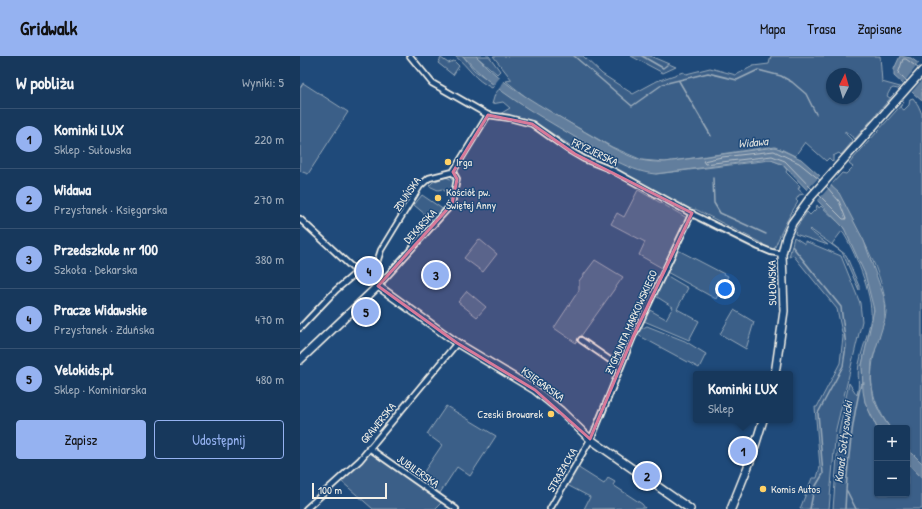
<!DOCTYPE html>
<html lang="pl">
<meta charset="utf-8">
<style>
:root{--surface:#17385c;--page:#203f62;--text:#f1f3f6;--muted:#9eacbb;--line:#365272;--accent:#95b2f1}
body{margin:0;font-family:"Patrick Hand",sans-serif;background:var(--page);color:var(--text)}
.controls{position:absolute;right:12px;bottom:12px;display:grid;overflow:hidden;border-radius:4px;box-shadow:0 1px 3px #0004}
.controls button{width:36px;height:36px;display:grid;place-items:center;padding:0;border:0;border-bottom:1px solid var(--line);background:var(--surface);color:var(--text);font:20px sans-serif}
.compass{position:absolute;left:526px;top:12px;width:36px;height:36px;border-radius:50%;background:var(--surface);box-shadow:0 1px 3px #0004;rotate:5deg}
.scale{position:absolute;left:12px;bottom:10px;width:75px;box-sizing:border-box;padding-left:4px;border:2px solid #f4f1e8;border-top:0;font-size:11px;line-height:14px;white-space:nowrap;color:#f4f1e8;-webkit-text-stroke:3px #1f4a7a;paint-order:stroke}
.you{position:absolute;left:425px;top:233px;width:14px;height:14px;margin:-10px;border:3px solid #fff;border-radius:50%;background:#1a73e8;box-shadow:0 0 0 6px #1a73e833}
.badge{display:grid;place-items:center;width:26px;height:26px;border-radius:50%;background:var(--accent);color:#111;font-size:13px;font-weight:700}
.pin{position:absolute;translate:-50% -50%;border:2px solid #fff;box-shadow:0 1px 4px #0006}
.popup{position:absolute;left:393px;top:315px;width:100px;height:52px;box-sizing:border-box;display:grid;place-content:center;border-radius:4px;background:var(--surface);filter:drop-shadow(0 1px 3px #0005);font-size:13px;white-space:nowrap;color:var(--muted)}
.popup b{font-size:15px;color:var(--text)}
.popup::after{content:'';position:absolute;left:50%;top:100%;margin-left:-8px;border:8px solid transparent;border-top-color:var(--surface)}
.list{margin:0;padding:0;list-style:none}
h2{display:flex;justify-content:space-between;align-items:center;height:52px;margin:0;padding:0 16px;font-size:17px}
h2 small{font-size:13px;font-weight:400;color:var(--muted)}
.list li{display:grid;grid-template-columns:26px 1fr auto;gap:12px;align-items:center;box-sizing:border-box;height:60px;padding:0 16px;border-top:1px solid var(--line)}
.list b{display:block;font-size:15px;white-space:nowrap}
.list p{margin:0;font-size:13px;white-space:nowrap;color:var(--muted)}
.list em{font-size:13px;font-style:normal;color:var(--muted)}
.actions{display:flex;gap:8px;padding:12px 16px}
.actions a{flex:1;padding:9px 0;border:1px solid var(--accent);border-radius:4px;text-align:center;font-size:14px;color:var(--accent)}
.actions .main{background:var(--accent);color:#111}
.map{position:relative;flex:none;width:622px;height:453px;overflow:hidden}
header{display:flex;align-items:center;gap:24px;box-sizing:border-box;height:56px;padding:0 20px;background:var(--accent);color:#111}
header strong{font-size:19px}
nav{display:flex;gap:22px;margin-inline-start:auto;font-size:14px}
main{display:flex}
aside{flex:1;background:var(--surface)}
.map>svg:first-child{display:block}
</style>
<header>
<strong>Gridwalk</strong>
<nav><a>Mapa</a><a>Trasa</a><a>Zapisane</a></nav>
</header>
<main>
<aside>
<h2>W pobliżu<small>Wyniki: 5</small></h2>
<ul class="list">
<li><span class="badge">1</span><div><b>Kominki LUX</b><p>Sklep · Sułowska</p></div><em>220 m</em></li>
<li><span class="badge">2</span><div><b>Widawa</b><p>Przystanek · Księgarska</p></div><em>270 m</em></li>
<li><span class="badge">3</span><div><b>Przedszkole nr 100</b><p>Szkoła · Dekarska</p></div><em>380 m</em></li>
<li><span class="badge">4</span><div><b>Pracze Widawskie</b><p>Przystanek · Zduńska</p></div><em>470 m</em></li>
<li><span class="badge">5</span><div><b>Velokids.pl</b><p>Sklep · Kominiarska</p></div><em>480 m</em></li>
</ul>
<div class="actions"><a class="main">Zapisz</a><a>Udostępnij</a></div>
</aside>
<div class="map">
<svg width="622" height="453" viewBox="0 0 622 453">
<rect width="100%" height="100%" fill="#1f4a7a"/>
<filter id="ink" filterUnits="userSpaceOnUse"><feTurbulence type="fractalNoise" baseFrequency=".025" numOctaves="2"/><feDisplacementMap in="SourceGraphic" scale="8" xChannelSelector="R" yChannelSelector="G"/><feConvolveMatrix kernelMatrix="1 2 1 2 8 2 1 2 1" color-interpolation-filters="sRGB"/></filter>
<g filter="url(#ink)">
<!-- green -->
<g fill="#3a5f88" stroke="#97a8b8" fill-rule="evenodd">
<path d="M155,0H163L174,14L195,29L192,32C173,23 170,12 155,0Z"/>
<path d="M176,0H189L200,15L197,18Z"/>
<path d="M193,0H283L302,18L333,38L357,25L383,16L386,18L410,12L436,19L453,10L469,8L471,0H580L582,26L600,31L598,33L593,32L590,34L587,40L590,42L594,38L555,83L545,75V77L553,85L541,99L539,97L533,100V106L529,102L526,105L505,86L495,100L481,93L469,91L365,106L342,104L312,91L231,45L206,25L212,24ZM532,18H556V42H532Z"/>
<path d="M331,0H350L376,11L363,17Z"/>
<path d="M141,2L148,7L154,5L159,10L153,19L138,7Z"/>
<path d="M3,27L48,56L8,118L0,115V32Z"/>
<path d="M200,32L221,48L294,92L356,118L471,104L482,108L487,114L486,116L500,130L498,133L504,138L499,139L496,144L498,146C488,161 480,178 474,194L463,191V188L395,153L394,155L331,122L291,103L247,74L227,63L200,58L210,52L203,46L192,48L195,38Z"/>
<path d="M613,42L618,49L622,58V407L607,392V372H590C567,338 568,318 579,280C582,270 587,261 586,251C582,211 552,162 531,129L542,117L546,118L553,111L549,108L552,104L604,46L600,51L604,54L609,49L610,43Z"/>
<path d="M146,121L155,125L153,141L142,133L138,134L129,130L133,126Z"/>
<path d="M338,134L387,162L362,212L339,199L345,186L311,168L317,157L324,161Z"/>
<path d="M122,139L144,154L133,165L114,149Z"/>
<path d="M517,149L519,152L521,150L537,165L538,164L550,181L566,218L574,248L573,262L562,309L565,346L577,372V438H607V406L622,422V453H533L539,375L549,327L557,339C560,328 557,319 559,308C562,292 569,277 571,261C573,239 554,193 542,175L532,188L546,199L559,230V234L542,196L510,173L509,174L528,189L495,178L496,172L507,156L510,159L516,153Z"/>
<path d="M494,181L505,188V185L541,200L560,247L562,265L536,373L529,453H500L512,422H517L520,411L515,351H517L540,307L543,281L537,253L493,199L489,201Z"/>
<path d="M179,183L197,198L183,216L164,202Z"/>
<path d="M376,193L428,220L416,243L365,215Z"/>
<path d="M295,204L323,221L276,287L254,272L279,234V225Z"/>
<path d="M364,218L388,232L377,253L399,265L389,284L344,265L348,253L366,263L373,251L354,239Z"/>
<path d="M167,235L186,251L177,261L158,246Z"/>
<path d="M434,254L454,266L446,293L420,278Z"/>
<path d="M347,270L385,285L406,298L399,312L336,278L337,275Z"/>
<path d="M146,350L196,380L170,420L157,411L140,437L119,423L142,389L127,378Z"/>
<path d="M70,396L142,446L135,453H73L41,425Z"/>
<path d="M277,411L304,428L308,422L315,426L313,429L342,448L345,452L284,453L290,441L267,429Z"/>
</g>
<!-- water -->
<g fill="#627e9d" stroke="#9cacbb">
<path d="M163,0H176C204,31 242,50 278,72C298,83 318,97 341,104C349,106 357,106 365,106L475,91L501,103L539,137L564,185L584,241L585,263L572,305L571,324L574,344L580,357L590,372H577L565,346L563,335L562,309L574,254L565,218L544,172L482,108L471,104H461L355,118C326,115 298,94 273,80C235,57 192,34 163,0Z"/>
<path d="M600,0L611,2L622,10V45L594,20V13Z"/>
<path d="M607,392L622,407V422L607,406Z"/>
</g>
<!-- pier -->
<g fill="#1f4a7a">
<path d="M620,6L622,7V24L611,37L602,29Z"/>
<path d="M201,20L205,24L198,34L193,30Z"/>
<path d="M522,118L533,127L517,145L506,135Z"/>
</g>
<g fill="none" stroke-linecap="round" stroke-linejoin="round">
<!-- shore -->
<g stroke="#bac3ca" stroke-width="1">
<path d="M607,25L598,18L603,3H606L618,12"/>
<path d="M512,133L485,105L472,100L405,108L403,105L422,101L474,95L499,107L520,124"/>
<path d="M519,139L543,163H546L539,145L526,130"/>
</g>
<!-- stream -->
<g stroke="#9cacbb" stroke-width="1.5">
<path d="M274,0L332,50L363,28L408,17L437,24L458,14L481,20L492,26L506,38L516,58"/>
<path d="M342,0L363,12L367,9"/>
<path d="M379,25L411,80"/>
<path d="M413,122L414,147L420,157L466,178"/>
<path d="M398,165L457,194"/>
<path d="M492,190L541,251L546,290L543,310L518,357L523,418L514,433L510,453"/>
<path d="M547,435L556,453"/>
<path d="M545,453C547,410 551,369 561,328L564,327"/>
</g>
<!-- street casing -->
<g stroke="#f4f1e8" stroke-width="8">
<g id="street">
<path d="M110,0L132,27L188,59L209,62L232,68L267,93L284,103L312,114L394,159L459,191L471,196L482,198"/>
<path d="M0,163L57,216L78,230L152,148L157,123L153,116"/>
<path d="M71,225L81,194L120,130L129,122L153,116L188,59"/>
<path d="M0,272L36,234L57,216"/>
<path d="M281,284L320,311"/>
<path d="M69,392L156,453"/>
<path d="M6,453L60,404L157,287"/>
<path d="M250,453L293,379L333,281L392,157"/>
</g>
</g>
<!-- secondary casing -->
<g stroke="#f4f1e8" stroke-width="10">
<g id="secondary">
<path d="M0,304L78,230L157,287L235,334L261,355L290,383L390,453"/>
<path d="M475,318L484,255L482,198L486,181L492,167L510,142L622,15"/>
<path d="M431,453L451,403L463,364"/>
</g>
</g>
<!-- street -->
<use href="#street" stroke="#1f4a7a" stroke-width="4.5"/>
<!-- secondary -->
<use href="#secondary" stroke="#1f4a7a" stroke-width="7"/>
</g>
</g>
<!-- marked area -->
<path fill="#d87a9a" fill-opacity="0.2" stroke="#d87a9a" stroke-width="3" stroke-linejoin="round" d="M188,59L232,68L275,98L392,157L333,281L290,383L235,334L157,287L78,230L152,148L157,123L153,116Z"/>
<!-- markers -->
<g fill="#ffd166" stroke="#1f4a7a" stroke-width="1.5">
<circle cx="148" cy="106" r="4"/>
<circle cx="138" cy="142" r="4"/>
<circle cx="251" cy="358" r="4"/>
<circle cx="463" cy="433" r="4"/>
</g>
<g text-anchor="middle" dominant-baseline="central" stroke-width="3" stroke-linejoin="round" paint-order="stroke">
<!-- street labels -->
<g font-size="11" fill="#f4f1e8" stroke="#1f4a7a">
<text transform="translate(295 96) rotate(26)">FRYZJERSKA</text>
<text transform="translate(107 138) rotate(-55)">ZDUŃSKA</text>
<text transform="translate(120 170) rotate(-47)">DEKARSKA</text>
<text transform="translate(472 227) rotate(-91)">SUŁOWSKA</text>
<text transform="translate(331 266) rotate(-66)">ZYGMUNTA MARKOWSKIEGO</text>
<text transform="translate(243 328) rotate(36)">KSIĘGARSKA</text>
<text transform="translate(78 367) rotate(-51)">GRAWERSKA</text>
<text transform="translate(262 414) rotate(-60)">STRAŻACKA</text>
<text transform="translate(118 415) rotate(35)">JUBILERSKA</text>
</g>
<!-- poi labels -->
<g font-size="11" fill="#f4f1e8" stroke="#1f4a7a" text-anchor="start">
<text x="156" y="106">Irga</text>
<text x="146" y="136">Kościół pw.<tspan x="146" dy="13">Świętej Anny</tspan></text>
<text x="243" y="358" text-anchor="end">Czeski Browarek</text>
<text x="471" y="433">Komis Autos</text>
</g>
<!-- water labels -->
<g font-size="12" font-style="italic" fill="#dee0dd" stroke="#1f4a7a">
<text transform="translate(453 86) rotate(-5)">Widawa</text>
<text transform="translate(543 386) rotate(-83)">Kanał Sołtysowicki</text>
</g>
</g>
</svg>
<div class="controls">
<button>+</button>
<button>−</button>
</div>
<svg class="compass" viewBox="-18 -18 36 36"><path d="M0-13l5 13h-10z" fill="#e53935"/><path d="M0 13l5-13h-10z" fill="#9eacbb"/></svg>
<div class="scale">100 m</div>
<div class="you"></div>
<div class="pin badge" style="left:443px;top:395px">1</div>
<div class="popup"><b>Kominki LUX</b>Sklep</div>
<div class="pin badge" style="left:347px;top:420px">2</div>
<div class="pin badge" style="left:136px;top:219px">3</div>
<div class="pin badge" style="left:69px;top:215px">4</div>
<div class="pin badge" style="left:66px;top:256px">5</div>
</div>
</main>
